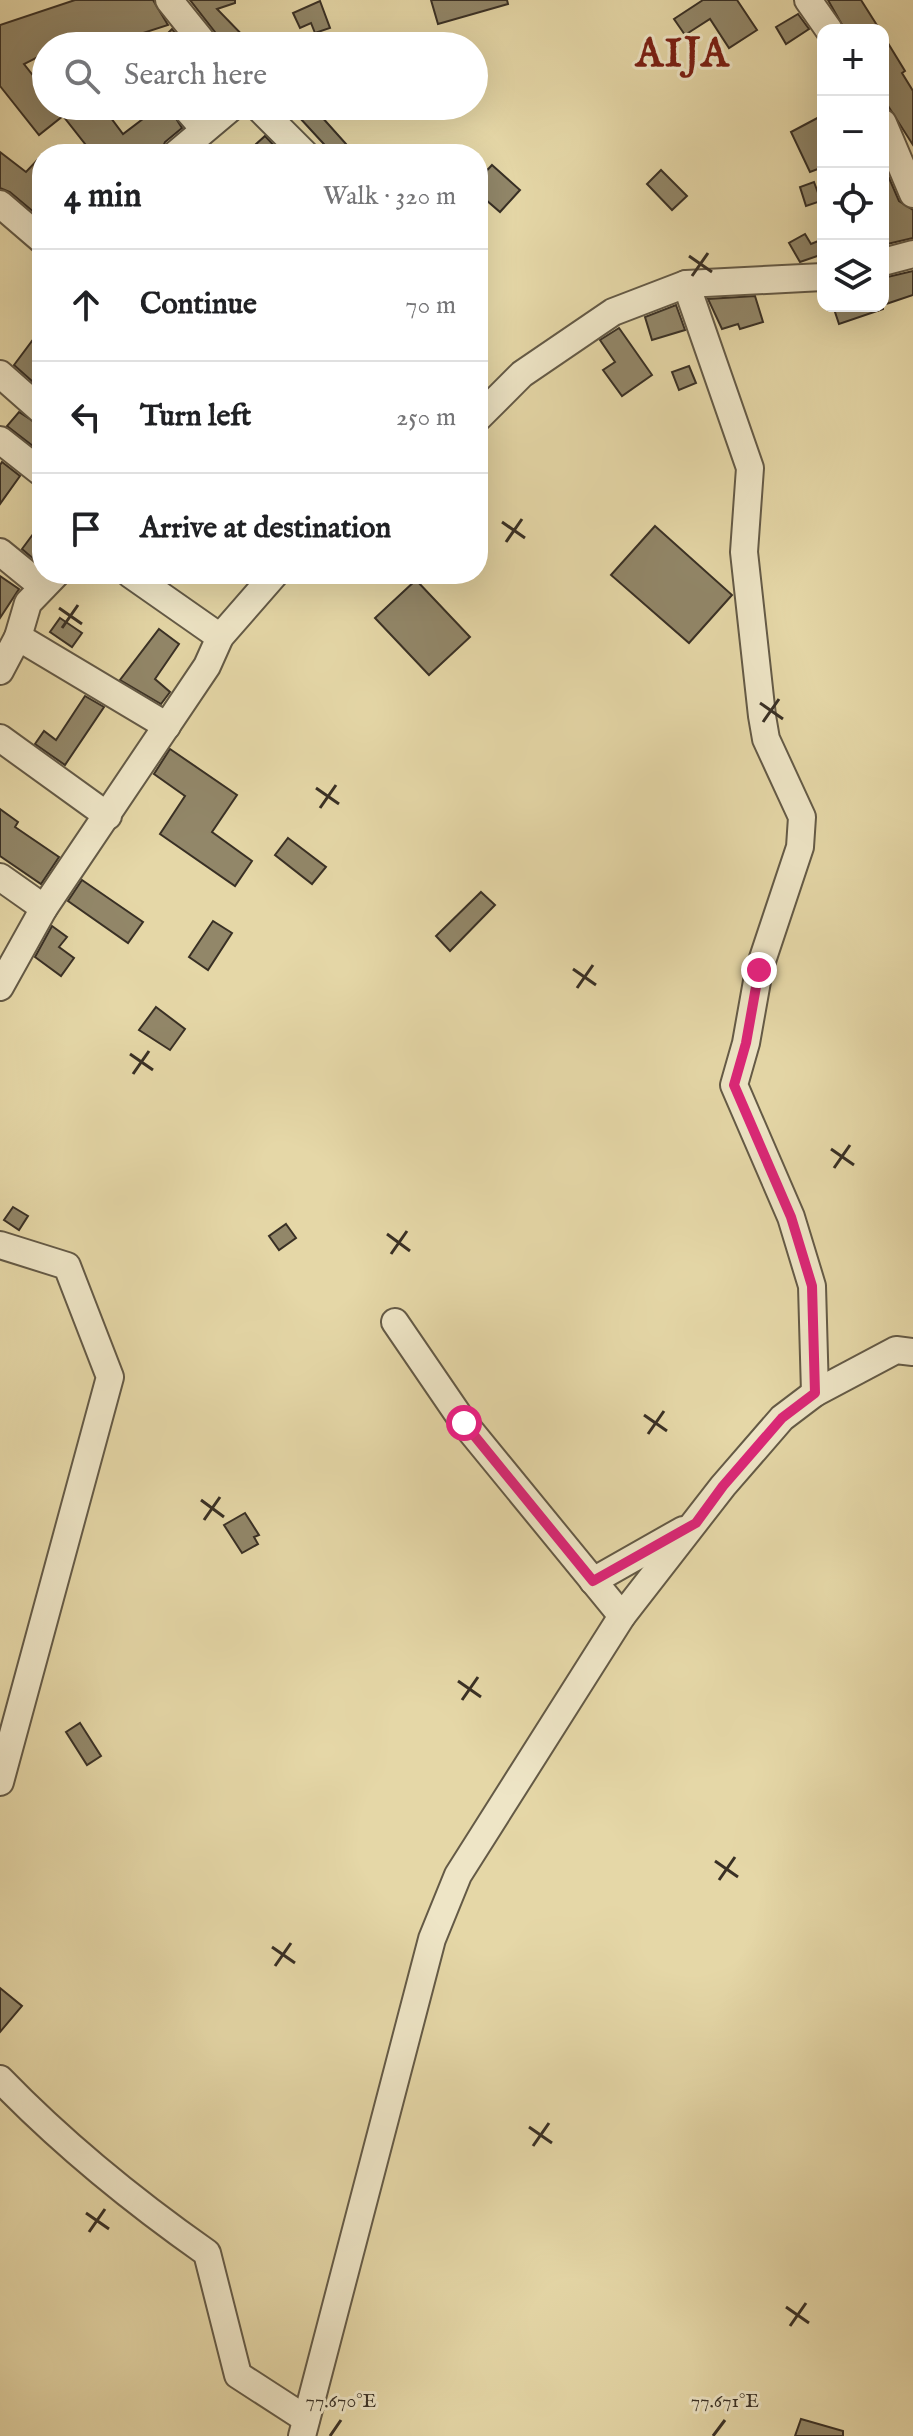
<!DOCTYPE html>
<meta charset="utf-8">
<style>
:root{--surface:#fff;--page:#f2f2f2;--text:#202124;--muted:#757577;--line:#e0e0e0}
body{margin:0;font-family:"IM FELL English",serif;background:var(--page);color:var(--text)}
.controls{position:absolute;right:24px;top:24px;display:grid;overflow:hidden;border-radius:16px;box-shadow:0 8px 32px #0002}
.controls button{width:72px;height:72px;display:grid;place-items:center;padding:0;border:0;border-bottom:2px solid var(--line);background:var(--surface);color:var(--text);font:40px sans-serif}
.stop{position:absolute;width:24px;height:24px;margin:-18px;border:6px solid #db2777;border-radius:50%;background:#fff}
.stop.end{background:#db2777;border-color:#fff;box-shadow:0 2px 8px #0008}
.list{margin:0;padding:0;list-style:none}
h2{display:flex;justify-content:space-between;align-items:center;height:104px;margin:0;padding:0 32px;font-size:34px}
h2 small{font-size:26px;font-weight:400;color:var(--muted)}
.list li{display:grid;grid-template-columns:52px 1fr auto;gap:24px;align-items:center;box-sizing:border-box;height:112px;padding:0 32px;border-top:2px solid var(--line)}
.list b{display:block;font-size:30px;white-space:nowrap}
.list em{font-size:26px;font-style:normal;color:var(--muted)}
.icon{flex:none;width:44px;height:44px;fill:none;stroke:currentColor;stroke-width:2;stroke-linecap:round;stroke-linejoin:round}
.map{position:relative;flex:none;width:913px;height:2436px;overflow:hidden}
.search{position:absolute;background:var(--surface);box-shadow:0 8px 32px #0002;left:32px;top:32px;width:456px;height:88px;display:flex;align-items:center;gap:20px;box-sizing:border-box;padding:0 28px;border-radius:44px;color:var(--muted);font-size:30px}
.panel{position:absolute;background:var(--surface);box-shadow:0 8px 32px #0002;left:32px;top:144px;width:456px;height:440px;border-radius:32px}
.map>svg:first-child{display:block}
</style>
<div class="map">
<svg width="913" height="2436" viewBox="0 0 913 2436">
<rect width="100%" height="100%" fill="#e5d7a7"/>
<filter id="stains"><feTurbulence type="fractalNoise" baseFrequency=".0025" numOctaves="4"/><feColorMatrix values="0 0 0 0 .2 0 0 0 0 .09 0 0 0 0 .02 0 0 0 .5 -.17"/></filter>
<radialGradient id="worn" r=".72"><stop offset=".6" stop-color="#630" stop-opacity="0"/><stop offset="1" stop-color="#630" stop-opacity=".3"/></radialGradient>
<!-- building -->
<g fill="#928769" stroke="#393025" stroke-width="2">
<path d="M75,0H153L168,25L103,46H46V53L24,64L46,92V106H102L123,134L160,106H168L182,128L165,142L160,154H93L63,116L39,135L0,86V25Z"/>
<path d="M190,0H235V3L217,9L253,46H222L218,36Z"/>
<path d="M431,0H507L508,4L438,24Z"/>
<path d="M703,0H737L757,30L729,48L710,19L685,35L674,19Z"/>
<path d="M828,0H861L880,30H845Z"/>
<path d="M320,1L330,28L315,33L311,23L300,28L293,13Z"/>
<path d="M798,14L809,29L786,44L776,27Z"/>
<path d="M172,29L185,46H155Z"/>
<path d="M883,35L905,71L902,73L913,91V145L883,98Z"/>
<path d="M312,106L355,154H333L299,117Z"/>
<path d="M823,115V167L810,172L791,132Z"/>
<path d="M265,136L282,154H245Z"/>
<path d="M0,152L26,172L42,155V219L10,192L0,188Z"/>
<path d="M492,165L520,190L500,212L478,193V180Z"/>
<path d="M661,170L687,196L672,210L647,184Z"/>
<path d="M886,171L899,201L913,210V238L883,245Z"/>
<path d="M814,182L821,201L806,206L800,187Z"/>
<path d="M805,234L811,244L823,239V254L800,262L789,243Z"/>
<path d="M913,271V295L883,305V278Z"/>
<path d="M755,296L763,322L740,329L738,324L722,329L708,299Z"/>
<path d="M676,305L685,330L652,340L645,317Z"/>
<path d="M833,306H883V309L839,324Z"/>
<path d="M619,328L652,375L622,396L603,370L615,362L600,340Z"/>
<path d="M32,341L42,349V390L14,365Z"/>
<path d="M689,366L696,383L679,390L672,372Z"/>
<path d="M19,412L42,427V453L7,426Z"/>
<path d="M2,462L20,476L0,504V465Z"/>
<path d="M42,522V553L36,561L22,549Z"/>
<path d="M655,526L732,595L689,643L611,575Z"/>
<path d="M0,576L19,589L0,618Z"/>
<path d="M416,580L470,637L429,675L375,618Z"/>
<path d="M60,618L82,633L72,647L50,632Z"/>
<path d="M159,629L179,644L155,679L170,692L161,704L120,680Z"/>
<path d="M85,696L104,707L65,765L35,744L44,731L56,740Z"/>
<path d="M170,749L237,795L212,832L252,861L235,886L160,834L185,796L154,774Z"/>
<path d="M0,809L18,822L15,827L59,857L41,884L0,856Z"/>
<path d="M288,838L326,867L312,884L275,855Z"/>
<path d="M82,880L143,922L128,943L68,901Z"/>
<path d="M481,892L495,905L450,951L436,936Z"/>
<path d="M213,921L232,933L208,970L189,957Z"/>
<path d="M52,926L67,937L59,947L74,958L61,976L35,957Z"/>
<path d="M156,1007L185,1029L170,1050L139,1030Z"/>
<path d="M13,1207L28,1216L19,1230L4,1220Z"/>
<path d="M286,1224L296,1238L279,1250L269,1236Z"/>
<path d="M245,1513L259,1535L254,1537L258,1544L242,1553L224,1525Z"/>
<path d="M80,1723L101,1756L87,1765L66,1732Z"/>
<path d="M0,1988L22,2006L0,2032Z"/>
<path d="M801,2419L843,2431V2436H795Z"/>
</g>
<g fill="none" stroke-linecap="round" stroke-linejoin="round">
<!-- minor casing -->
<g stroke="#645a46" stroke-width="30">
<g id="minor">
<path d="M169,0L206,46"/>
<path d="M808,0L829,30"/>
<path d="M184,106L204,129"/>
<path d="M257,106L305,154"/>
<path d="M883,123L913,194"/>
<path d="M176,154L233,106"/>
<path d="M0,204L42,240"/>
<path d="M883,262L913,254"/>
<path d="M686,284L750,468L744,552L762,716L766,739L802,817L800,847L759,970L746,1043L734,1085L791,1217L812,1286L815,1393"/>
<path d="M0,374L42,411"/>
<path d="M478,418L522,374L613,312L686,284L823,277"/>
<path d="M0,440L42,473"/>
<path d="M0,552L43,587"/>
<path d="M56,574L28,603L18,637L167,726"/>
<path d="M130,574L220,637"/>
<path d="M0,671L18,637"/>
<path d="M0,738L108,816"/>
<path d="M0,877L44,908"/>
<path d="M0,987L44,908L207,666L220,637L275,574"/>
<path d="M0,1245L67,1266L110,1377L0,1782"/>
<path d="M395,1322L464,1423L622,1616"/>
<path d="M593,1581L683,1530"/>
<path d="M0,2079C63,2144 133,2201 207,2253L238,2375L306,2419"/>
<path d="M302,2436L432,1939L458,1875L622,1616L723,1486L782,1418L815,1393L896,1350L913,1352"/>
</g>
</g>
<!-- minor -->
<use href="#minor" stroke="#eee5c6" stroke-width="26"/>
</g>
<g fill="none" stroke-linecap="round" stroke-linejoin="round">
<!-- route -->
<path stroke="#db2777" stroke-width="10" d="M464,1423L593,1581L696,1523L723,1486L782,1418L815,1393L812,1286L791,1217L734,1085L746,1043L759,970"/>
</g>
<!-- ticks -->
<path fill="none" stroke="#393025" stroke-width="3" d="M689,256L712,272M692,276L708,253M502,522L525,538M506,542L522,519M59,608L82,624M62,628L78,605M760,703L783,719M763,722L779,699M316,788L339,804M320,808L336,785M573,969L596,985M577,988L593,965M130,1054L153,1070M133,1074L149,1051M831,1149L854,1165M834,1168L850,1145M387,1234L410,1251M391,1254L407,1231M644,1415L667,1431M648,1434L664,1411M201,1500L224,1517M204,1520L220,1497M458,1681L481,1697M462,1700L478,1677M715,1861L738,1877M719,1880L735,1857M272,1947L295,1963M275,1966L291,1943M529,2127L552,2143M533,2146L549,2123M86,2213L109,2229M89,2232L105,2209M786,2307L809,2323M790,2326L806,2303M330,2436L341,2420M713,2436L725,2420"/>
<g text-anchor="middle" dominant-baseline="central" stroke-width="6" stroke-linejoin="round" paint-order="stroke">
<!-- district labels -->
<g font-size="40" font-weight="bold" letter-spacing="2" fill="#7a1f14" stroke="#eee5c6">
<text x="683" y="55">AIJA</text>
</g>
</g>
<g font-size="20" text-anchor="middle" fill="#393025" stroke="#eee5c6" stroke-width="6" stroke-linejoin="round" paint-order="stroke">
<text x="341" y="2407">77.670°E</text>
<text x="725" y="2407">77.671°E</text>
</g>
<rect width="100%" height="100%" filter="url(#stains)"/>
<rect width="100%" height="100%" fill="url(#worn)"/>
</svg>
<div class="controls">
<button>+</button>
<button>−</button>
<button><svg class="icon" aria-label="locate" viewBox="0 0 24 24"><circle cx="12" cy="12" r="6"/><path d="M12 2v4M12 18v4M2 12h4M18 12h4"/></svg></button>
<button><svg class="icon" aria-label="layers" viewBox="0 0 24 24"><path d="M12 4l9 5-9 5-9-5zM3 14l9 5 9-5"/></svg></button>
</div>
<div class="stop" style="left:464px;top:1423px"></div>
<div class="stop end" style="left:759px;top:970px"></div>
<div class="search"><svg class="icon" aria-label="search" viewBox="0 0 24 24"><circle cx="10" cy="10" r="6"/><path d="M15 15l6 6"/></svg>Search here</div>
<section class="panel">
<h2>4 min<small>Walk · 320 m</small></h2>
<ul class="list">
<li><svg class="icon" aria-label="ahead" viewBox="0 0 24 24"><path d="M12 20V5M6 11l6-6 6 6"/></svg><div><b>Continue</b></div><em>70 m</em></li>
<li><svg class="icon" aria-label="left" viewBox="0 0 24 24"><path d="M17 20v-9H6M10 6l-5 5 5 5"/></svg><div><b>Turn left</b></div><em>250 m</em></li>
<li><svg class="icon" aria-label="arrive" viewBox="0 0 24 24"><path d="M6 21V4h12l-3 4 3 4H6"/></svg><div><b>Arrive at destination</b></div></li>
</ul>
</section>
</div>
